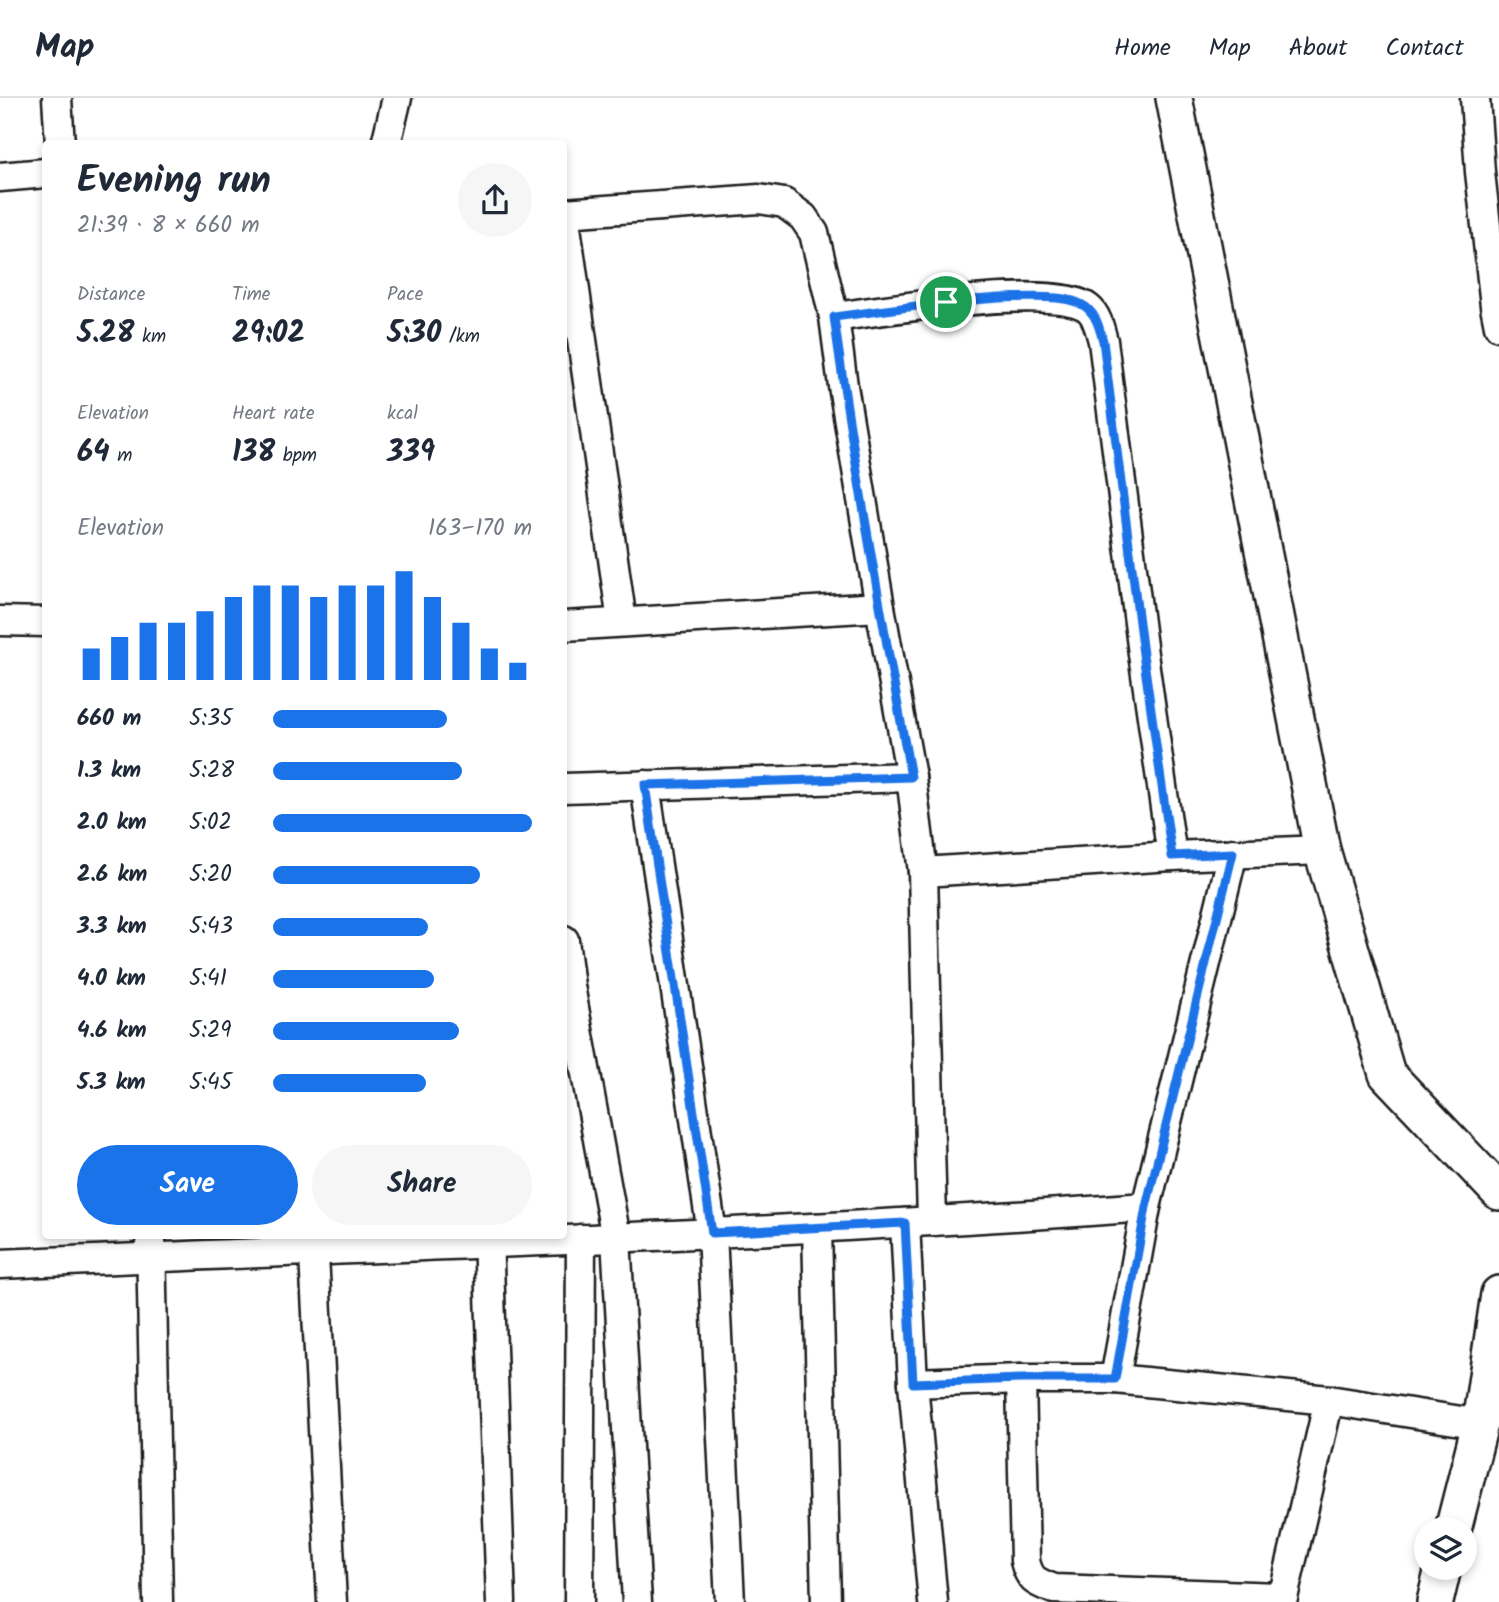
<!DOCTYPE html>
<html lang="en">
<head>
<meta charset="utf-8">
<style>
	body { margin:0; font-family:Kalam,sans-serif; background:#f6f6f7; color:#1f2937; height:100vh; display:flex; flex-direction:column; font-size:26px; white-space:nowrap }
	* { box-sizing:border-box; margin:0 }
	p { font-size:23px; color:#747a83 }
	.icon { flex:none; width:38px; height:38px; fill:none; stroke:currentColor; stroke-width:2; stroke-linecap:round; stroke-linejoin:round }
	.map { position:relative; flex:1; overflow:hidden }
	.side { position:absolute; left:42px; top:42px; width:525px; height:1099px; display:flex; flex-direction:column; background:#fff; border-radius:7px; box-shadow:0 4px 10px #0003 }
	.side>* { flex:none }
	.buttons { position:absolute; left:1414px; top:1419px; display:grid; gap:14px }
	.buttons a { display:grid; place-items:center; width:63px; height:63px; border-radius:50%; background:#fff; box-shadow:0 4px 10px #0003; font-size:35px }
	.pin { position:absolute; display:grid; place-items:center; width:60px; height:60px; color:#fff; margin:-30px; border:4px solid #fff; border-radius:50%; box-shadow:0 2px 7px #0007 }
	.round { display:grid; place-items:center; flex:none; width:74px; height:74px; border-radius:37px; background:#f6f6f7 }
	.overview { display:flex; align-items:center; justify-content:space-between; height:119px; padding:0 35px }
	h1 { font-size:38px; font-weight:800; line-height:52px }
	.figures { display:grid; grid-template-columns:repeat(3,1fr); gap:10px; height:119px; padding:7px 35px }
	.figures div { display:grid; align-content:center }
	.figures b { font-size:30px; font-weight:800 }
	.figures small { font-size:19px; font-weight:400 }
	.figures p { font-size:19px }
	.chart { height:196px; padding:14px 35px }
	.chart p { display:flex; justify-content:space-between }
	.chart svg { width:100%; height:126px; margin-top:7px; stroke:#1a73e8; stroke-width:6 }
	.cta { display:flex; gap:14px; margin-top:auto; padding:14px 35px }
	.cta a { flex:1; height:80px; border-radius:42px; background:#1a73e8; color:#fff; font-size:28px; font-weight:800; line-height:80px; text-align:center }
	.cta a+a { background:#f6f6f7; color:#1f2937 }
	ul { padding:0 35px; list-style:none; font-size:23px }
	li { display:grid; grid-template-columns:112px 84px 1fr; align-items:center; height:52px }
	li i { height:18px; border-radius:9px; background:#1a73e8 }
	header { display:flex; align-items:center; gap:42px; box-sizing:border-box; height:98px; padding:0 35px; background:#fff; border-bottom:2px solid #e0e1e3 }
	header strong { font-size:33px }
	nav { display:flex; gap:38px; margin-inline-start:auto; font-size:24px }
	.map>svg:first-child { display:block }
</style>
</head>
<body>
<header>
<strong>Map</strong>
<nav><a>Home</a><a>Map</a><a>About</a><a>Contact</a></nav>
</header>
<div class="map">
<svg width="1499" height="1504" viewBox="0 0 1499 1504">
	<rect width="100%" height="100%" fill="#fff"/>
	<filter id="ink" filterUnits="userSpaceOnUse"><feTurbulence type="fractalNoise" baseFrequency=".0143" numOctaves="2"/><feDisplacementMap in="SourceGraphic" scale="14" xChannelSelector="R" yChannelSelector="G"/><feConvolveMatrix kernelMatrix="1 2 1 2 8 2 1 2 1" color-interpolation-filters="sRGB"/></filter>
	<g filter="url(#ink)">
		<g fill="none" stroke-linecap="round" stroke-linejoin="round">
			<defs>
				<g id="minor">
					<path d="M57,0L60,46"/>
					<path d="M1475,0L1480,74L1495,208L1499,228"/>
					<path d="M386,46L397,0"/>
					<path d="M0,79L46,75"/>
					<path d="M564,115L759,101L784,105L803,119L814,135L834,219L843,288L880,509L911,679L923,774L1172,758L1322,752"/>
					<path d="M564,115L622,524"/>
					<path d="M834,219C881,213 1054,184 1088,210C1097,217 1100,232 1103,243L1143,556L1172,758"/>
					<path d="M0,523L46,524"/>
					<path d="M564,528L880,509"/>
					<path d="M645,687L712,1135L730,1504"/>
					<path d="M564,690L911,679"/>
					<path d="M923,774L932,1123"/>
					<path d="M564,842L570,888L616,1140L637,1504"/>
					<path d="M1146,1109L1115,1281L1329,1302L1480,1326"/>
					<path d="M905,1125L913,1285L933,1504"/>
					<path d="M817,1130L826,1504"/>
					<path d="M151,1138L158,1504"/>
					<path d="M313,1138L332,1504"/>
					<path d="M488,1138L501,1504"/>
					<path d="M0,1166C382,1149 765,1137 1146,1109L1233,755"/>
					<path d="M1021,1281L1025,1463C1030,1483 1036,1484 1054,1491L1283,1499"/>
					<path d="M913,1285L1021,1281H1115"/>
					<path d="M579,1504L581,1141"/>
					<path d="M1282,1504L1329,1302"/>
				</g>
				<g id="tertiary">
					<path d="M1174,0L1322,752L1387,976L1499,1094"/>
					<path d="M1453,1432L1480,1326L1499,1196"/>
					<path d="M1435,1504L1443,1470"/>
				</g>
			</defs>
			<use href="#minor" stroke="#1c1c1c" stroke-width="33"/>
			<use href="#tertiary" stroke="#1c1c1c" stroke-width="40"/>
			<use href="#minor" stroke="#fff" stroke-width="28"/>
			<use href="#tertiary" stroke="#fff" stroke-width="35"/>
		</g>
	</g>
	<g fill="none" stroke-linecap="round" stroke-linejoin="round" filter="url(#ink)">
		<defs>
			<path id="route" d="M1000,200C1023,200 1074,194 1090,213C1098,221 1100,233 1103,243L1143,556L1172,758L1233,755L1146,1109L1115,1281H1021L913,1285L905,1125L712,1135L645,687L911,679C883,526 855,373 834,219L946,204Z"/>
		</defs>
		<use href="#route" stroke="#fff" stroke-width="14"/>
		<use href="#route" stroke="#1a73e8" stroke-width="9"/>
	</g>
</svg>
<div class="buttons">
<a><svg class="icon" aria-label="layers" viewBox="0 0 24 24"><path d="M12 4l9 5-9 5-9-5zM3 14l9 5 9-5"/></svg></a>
</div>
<div class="pin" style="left:946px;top:204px;background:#1e9e55"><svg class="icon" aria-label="arrive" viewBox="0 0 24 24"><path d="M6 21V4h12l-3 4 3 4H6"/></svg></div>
<section class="side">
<div class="overview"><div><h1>Evening run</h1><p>21:39 · 8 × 660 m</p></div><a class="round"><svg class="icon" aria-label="share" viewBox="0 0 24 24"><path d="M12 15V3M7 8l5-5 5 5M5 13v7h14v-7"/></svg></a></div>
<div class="figures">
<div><p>Distance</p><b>5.28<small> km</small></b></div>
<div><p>Time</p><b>29:02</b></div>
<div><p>Pace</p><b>5:30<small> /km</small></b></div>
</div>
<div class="figures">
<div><p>Elevation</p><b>64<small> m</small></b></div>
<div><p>Heart rate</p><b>138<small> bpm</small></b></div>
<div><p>kcal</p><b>339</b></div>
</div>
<div class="chart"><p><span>Elevation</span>163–170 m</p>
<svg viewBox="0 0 160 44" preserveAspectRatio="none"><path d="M5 44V33M15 44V29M25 44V24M35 44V24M45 44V20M55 44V15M65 44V11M75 44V11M85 44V15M95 44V11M105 44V11M115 44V6M125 44V15M135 44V24M145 44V33M155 44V38"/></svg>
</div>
<ul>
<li><b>660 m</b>5:35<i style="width:67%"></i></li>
<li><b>1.3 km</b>5:28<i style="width:73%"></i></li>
<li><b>2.0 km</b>5:02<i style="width:100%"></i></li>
<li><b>2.6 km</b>5:20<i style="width:80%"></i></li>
<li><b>3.3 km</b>5:43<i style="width:60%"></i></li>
<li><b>4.0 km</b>5:41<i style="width:62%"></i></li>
<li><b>4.6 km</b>5:29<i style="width:72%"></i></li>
<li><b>5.3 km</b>5:45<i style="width:59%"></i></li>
</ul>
<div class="cta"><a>Save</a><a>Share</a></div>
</section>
</div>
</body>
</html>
